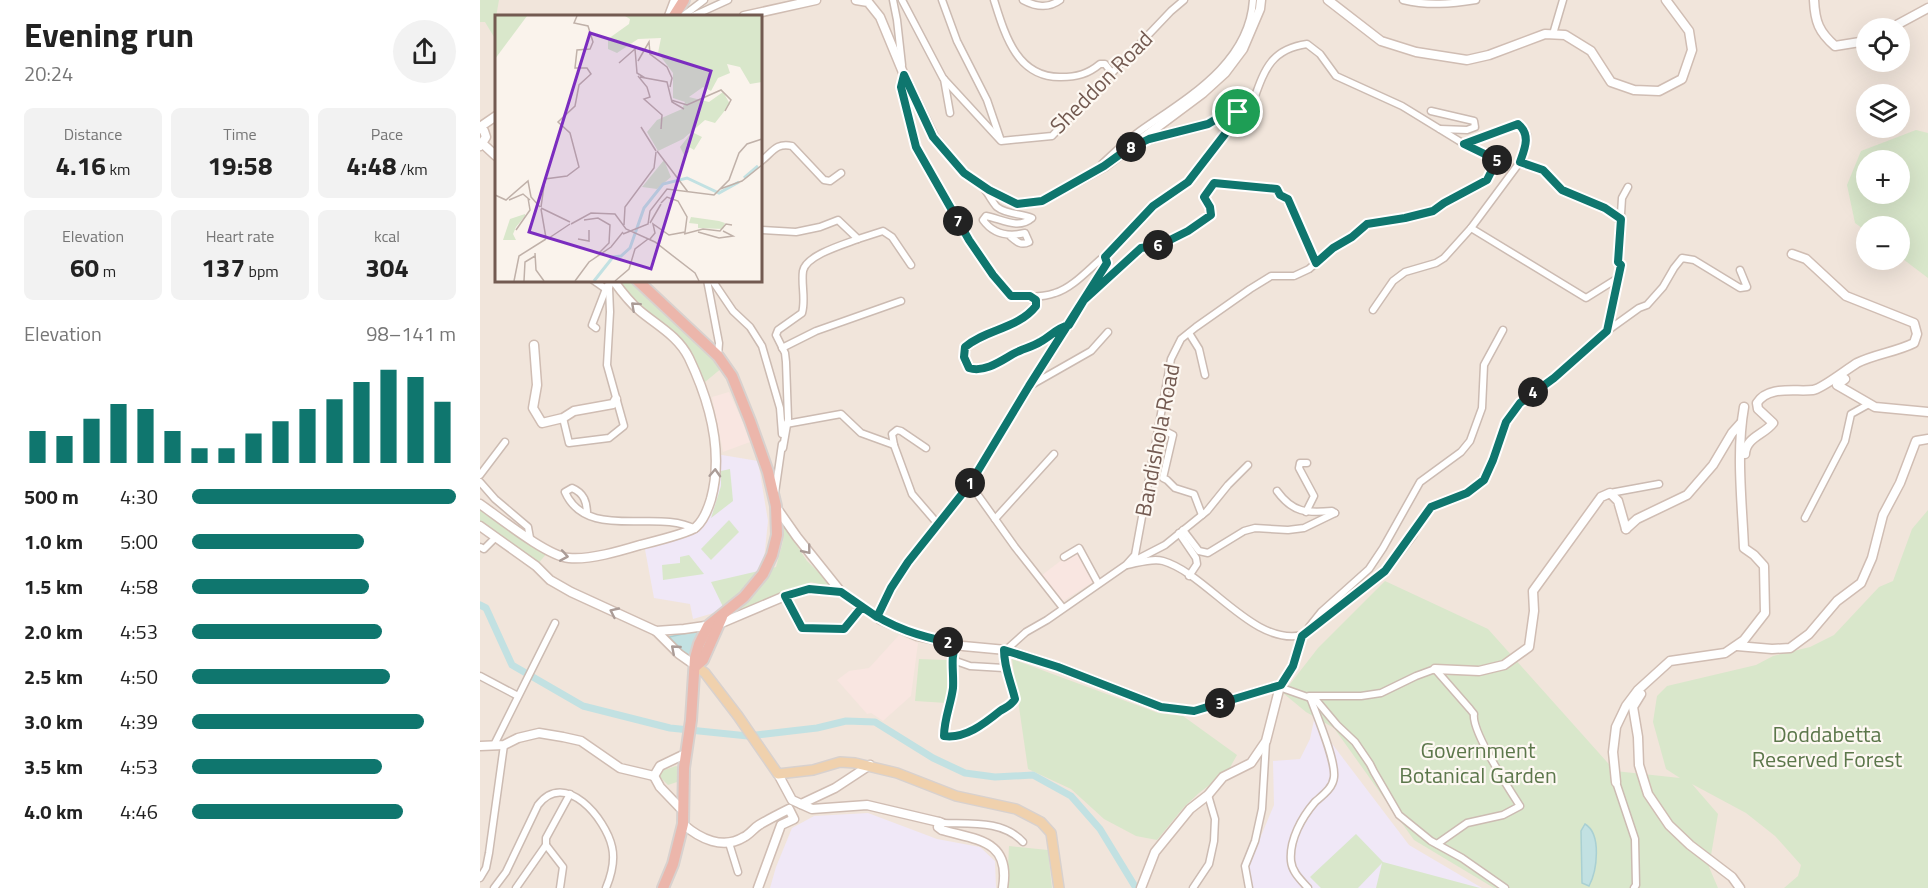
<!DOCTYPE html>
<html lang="en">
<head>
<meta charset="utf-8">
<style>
	body { margin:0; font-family:"Titillium Web",sans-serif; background:#f2f2f2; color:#222; height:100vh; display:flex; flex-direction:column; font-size:22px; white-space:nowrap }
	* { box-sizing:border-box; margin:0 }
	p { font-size:20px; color:#767676 }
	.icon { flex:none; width:33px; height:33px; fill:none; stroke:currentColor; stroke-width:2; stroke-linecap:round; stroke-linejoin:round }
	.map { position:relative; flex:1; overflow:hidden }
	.drawer { display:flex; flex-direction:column; background:#fff; width:480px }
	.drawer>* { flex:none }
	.fabs { position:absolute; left:1376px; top:18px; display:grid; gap:12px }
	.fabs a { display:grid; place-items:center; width:54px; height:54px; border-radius:50%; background:#fff; box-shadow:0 6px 24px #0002; font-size:30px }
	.pin { position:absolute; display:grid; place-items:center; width:51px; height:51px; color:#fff; margin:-26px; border:3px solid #fff; border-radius:50%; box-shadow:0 2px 6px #0007 }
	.km { position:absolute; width:30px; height:30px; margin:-15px; border-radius:50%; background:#222; color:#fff; font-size:16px; line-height:30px; text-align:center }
	.round { display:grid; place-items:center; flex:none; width:63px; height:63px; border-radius:32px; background:#f2f2f2 }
	.head { display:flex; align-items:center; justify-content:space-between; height:102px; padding:0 24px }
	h1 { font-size:33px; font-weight:700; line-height:45px }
	.figures { display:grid; grid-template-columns:repeat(3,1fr); gap:9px; height:102px; padding:6px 24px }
	.figures div { display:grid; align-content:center; border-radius:9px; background:#f2f2f2; text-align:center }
	.figures b { font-size:26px; font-weight:700 }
	.figures small { font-size:16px; font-weight:400 }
	.figures p { font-size:16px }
	.chart { height:168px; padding:12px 24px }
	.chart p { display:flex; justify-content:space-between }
	.chart svg { width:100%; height:108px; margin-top:6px; stroke:#0f766e; stroke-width:6 }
	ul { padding:0 24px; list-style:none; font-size:20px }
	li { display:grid; grid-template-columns:96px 72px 1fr; align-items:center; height:45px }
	li i { height:15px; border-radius:8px; background:#0f766e }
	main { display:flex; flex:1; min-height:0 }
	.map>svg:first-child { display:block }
</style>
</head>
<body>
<main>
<section class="drawer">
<div class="head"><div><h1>Evening run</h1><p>20:24</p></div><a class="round"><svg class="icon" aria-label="share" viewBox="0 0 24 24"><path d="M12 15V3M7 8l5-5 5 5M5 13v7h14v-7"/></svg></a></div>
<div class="figures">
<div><p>Distance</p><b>4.16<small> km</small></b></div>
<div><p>Time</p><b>19:58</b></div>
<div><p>Pace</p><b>4:48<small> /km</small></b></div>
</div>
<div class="figures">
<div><p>Elevation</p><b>60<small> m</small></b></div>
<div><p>Heart rate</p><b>137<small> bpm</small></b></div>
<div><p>kcal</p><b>304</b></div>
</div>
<div class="chart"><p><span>Elevation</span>98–141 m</p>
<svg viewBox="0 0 160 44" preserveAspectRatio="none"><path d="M5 44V31M15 44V33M25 44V26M35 44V20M45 44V22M55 44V31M65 44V38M75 44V38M85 44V32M95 44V27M105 44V22M115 44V18M125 44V11M135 44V6M145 44V9M155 44V19"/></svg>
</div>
<ul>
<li><b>500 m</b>4:30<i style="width:100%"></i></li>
<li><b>1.0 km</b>5:00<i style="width:65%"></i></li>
<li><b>1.5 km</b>4:58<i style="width:67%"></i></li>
<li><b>2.0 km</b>4:53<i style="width:72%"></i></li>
<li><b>2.5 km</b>4:50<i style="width:75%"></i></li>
<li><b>3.0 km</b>4:39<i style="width:88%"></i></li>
<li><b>3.5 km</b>4:53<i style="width:72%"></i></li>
<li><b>4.0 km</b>4:46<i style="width:80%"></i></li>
</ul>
</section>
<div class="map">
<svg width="1448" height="888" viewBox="0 0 1448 888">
	<rect width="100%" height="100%" fill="#faf3ec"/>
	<path fill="#f1e5db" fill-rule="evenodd" d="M0,0H1448V888H0ZM16,16H280V280H16ZM1386,28H1419V62H1386ZM1386,94H1419V128H1386ZM1386,160H1419V194H1386ZM1386,226H1419V260H1386Z"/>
	<g fill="#f9e6e1">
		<path d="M249,392L261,418L270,442L243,452L232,397Z"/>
		<path d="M596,549L613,582L582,602L562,575Z"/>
		<path d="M419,635L438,643L431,696L403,721L391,713L387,714L357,680L369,671L389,668Z"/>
	</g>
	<g fill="#f0e8f7">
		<path d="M236,454L278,461L288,521L284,560L270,586L244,610L213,619L210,604L174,598L164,544L215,529L240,484Z"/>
		<path d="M834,720L929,845L1002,888H771L768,867L794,805L793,761L820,759L830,739Z"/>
		<path d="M388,813L457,839L500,847L515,861L516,888H290L296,867L312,828L334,816Z"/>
	</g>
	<g fill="#d9e7cb" fill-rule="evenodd">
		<path d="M0,0H19L16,17V35L14,37L5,22H0Z"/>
		<path d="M1436,130L1448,133V278L1419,256V226H1386V231L1375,223L1367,185L1381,151ZM1386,160H1419V194H1386Z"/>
		<path d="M141,281H148L243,367L225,382L212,359L143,289Z"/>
		<path d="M250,469L253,501L231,518L241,486V471Z"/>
		<path d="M0,506L68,552L56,566L0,526Z"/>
		<path d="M1448,510V888H1304L1318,876L1321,865L1295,836L1266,813L1212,784L1238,814L1229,867L1238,888H1014L934,840L854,728L826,712L803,693L838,648L905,581L1008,629L1135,771L1200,778L1186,769L1173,722L1177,696L1187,686L1276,665L1293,656L1330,647L1354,635L1399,587L1413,581L1432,529Z"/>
		<path d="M249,520L259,532L231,560L221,549Z"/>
		<path d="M304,526L327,561L356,589L331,582L247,615L231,582L296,567L303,541Z"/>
		<path d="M209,555L224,574L183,580L182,565L200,563V557Z"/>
		<path d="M439,659L467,660V703L435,701Z"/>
		<path d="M532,659L678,713L703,716L757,755L748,771L719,793L704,807L677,840L656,836L624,819L591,789L548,769Z"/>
		<path d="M196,766L199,767L197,782L188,785L179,776L181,771Z"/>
		<path d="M876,834L903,862L1000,888H896L902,863L878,888H841L830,877Z"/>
		<path d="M529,846L568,850L572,888H527Z"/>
	</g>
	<g fill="#c2e1e2" stroke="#a9d0d3" stroke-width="1.5">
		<path d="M221,630L209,658L189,637Z"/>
		<path d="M1105,824C1122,834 1117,871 1109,886L1102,883L1101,831Z"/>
	</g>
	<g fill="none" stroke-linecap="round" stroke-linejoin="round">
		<path stroke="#c2e1e2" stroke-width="7" d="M0,605L6,608L32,665L103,706L190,728L268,736L337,728L366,721L395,722L453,758L485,773L515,777L553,775L591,796L620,829L656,888"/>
		<defs>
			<g id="street">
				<path d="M413,0L417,20L422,65"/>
				<path d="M422,0L463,78L521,141L572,136L691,11L704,0"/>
				<path d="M462,0L477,41L507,100L520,138"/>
				<path d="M514,0C525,35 537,78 581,77C597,77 608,74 620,64H625L632,73"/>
				<path d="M543,0C556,7 568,9 580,0"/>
				<path d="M923,0C948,6 971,4 996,0"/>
				<path d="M203,16L224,0"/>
				<path d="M213,16L248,0"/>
				<path d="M1073,34L1083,0"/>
				<path d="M464,79L470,113"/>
				<path d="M951,111L994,121L995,127L987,130L960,129"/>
				<path d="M280,162C292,153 296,142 312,146L344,180L350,181L361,173"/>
				<path d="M1040,162L1063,170L1082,191L1125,208L1141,219"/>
				<path d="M622,164C634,153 646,141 660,131C707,98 769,64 773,0"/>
				<path d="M505,190C509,195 513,203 517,207C527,215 541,213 552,218C538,230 522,219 506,216L503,220C513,234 528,237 545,233L549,242C541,246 537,242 530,236"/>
				<path d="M991,228L1106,298L1138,278"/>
				<path d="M280,230L316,232L340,227L358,220L378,239L403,231L412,237L431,265"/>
				<path d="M625,257L673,206L708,182L745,134L758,112L769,104"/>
				<path d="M113,280L126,289"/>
				<path d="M227,280L239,343L238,356"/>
				<path d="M232,280L253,311L270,327L282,346L300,408L302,434"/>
				<path d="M609,296L661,248L680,245L708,231L731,215L730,207L724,197L734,183L797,189L800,195L808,199L836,263"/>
				<path d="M551,297L556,300L557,306C538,329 506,329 485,347L484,357L489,368C504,373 521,361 533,354C542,349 552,347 560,342C570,336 577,328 589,325"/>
				<path d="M893,310L913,281L925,272L956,263L964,258L991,228L1040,162L1046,147L1047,135L1044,129L1038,124L984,144"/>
				<path d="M116,328L112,325L127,286"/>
				<path d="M1127,330L1141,265L1138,262L1142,198L1148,187"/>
				<path d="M709,333L719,349L725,375"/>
				<path d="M302,348L336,331L421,301"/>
				<path d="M553,384L611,351L628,332"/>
				<path d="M83,418L89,443L129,438L144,426L127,365L130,312L129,288L131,280"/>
				<path d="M306,424L361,414L381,433L414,445"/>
				<path d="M679,428L693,435L683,478L687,480L695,488L714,494L722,515"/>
				<path d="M303,448L308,419L306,362L305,353L296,335L298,330L322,313C326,299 321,285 323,271C326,255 365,244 378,239"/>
				<path d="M446,448L421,431L417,430L412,434L414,445L432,494L457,523"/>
				<path d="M0,475L25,442"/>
				<path d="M0,482L15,499L48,527L50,538"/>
				<path d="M490,484L535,547L583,608"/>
				<path d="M797,491C813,513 826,513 852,511L855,513"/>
				<path d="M295,493L302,444"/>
				<path d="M1130,493L1179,484"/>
				<path d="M826,512L834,496L819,468L820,463H827"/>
				<path d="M107,514C107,502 104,493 92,488L85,492C107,542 178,508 215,529"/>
				<path d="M1325,518L1365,441L1371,414L1389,404"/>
				<path d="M515,519L574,454"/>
				<path d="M703,530L719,551L728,553L764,531L775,528L808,530L824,528L855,513"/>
				<path d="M699,533L716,558L717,564L709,576"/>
				<path d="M933,534L951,507L987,493L1004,480L1013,461L1026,422L1040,403L1074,378L1127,331L1159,308L1167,305L1183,287L1194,268L1202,258L1214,260L1260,288L1267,287L1260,270"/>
				<path d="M0,547L4,549L15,538"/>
				<path d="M584,557L599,548L618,583"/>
				<path d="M652,562L685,545L727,511L748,485L768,465"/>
				<path d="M647,565C658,563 672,558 683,561C728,574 773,647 823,635"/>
				<path d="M305,596L322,628L364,629L382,607"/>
				<path d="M397,617L411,588L428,562L490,484L627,263L625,257L621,259C608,270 592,288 575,293C562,298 545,297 531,296L513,275L489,240L436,147L421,87L424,75"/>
				<path d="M829,627L841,612L889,569L903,548L940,482L981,452L990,441L1002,408L1004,365L1023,330"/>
				<path d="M476,644L473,652V660L490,666L524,668L523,650"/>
				<path d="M526,650L546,632L567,620L646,565L655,555L691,359L701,339L716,327L770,289L791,276H814L829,269L853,248L872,237L887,224L925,218L953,211L964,203L1007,180L1017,160L984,144L922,106L856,76L840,54L827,44C792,49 785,68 774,99L760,105L728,124L660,143"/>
				<path d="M473,660V689L464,725V736C485,739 504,724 520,711C526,707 531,706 535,699L530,679L524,668"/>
				<path d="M0,676L38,696"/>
				<path d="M802,688L836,700L857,725L875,742L890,764L894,772L919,815L951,841L982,858L1025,888"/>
				<path d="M829,696H881L901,693L936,676L955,669L990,709L994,714C991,731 1029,789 1040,806L1023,815L987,823L957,844"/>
				<path d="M14,745L75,623"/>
				<path d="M1136,782L1155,839L1156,885L1154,888"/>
				<path d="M463,823C490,824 523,820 543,842"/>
				<path d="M249,843L258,872"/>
				<path d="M66,845L83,867L80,888"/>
				<path d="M0,878L6,868L9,853L24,745"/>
				<path d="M14,888L26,872L58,805C85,769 126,819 132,847C135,860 131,876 126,888"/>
				<path d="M36,888L66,845V838L90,794"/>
				<path d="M713,888L729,864L734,841L735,819L728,795"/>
				<path d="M769,888L765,866L775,841L782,809L786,742"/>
				<path d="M828,888C821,880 812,872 811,861C809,840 822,817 835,802C843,795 853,788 854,777C856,760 836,714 830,697"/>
			</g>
			<g id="secondary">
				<path d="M376,0L388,2L400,17L424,75L454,137L484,173L509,190L537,204L562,201L624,167L723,93L745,73L763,49L780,9L781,0"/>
				<path d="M848,0L901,41L936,52L987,60L1009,55L1065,34L1085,35L1111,51L1131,82L1154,90L1179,91L1202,79L1212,50L1209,31L1186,0"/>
				<path d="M1334,0C1335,22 1339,32 1355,46L1386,41"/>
				<path d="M189,16L195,0"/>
				<path d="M264,16L336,0"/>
				<path d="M1411,28L1448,8"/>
				<path d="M0,127L16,116"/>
				<path d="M0,128L4,131L6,137L0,146"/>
				<path d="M3,144L16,156"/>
				<path d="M54,345L57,385L53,408L62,423L83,418L94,411L133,404L136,399"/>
				<path d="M1365,379L1357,385L1395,407L1448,412"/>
				<path d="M1265,454C1266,437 1284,435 1293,423L1278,409L1277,403C1288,385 1316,392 1333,390C1342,389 1367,369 1377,363C1395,354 1416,352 1434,343L1437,334L1434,323L1366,296L1326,259L1312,254"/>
				<path d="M0,504C20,518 67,556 89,558C110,560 140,551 160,545C172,542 209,533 216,527C224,520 228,509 231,499C244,451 230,402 209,358C198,336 178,326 160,311C149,302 141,291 133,280"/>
				<path d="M296,507L317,537L361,592"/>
				<path d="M0,526L56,566L70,580L91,592L176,631L204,629L239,624L305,596L329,589L361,592L401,620L437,636L483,646L526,650L578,667L681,707L714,711L797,686"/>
				<path d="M1146,529L1157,519L1207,495L1233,465L1252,433L1261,423"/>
				<path d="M176,631L199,654L216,666"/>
				<path d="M1257,646L1292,649L1310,648L1329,634L1357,601L1381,583L1392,558L1403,515L1420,483L1436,441L1448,439"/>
				<path d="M955,669L999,671L1024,665L1049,647L1054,611L1053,591L1121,497L1130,493L1138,501L1146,529"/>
				<path d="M801,685L813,666L822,636L905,571L933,534"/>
				<path d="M1161,694L1153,707L1158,737L1159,765L1168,794L1189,825L1210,845L1252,877L1260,888"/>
				<path d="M0,746L24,745L38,738L59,733L83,737L101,741L140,768L174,776"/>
				<path d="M298,774L312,800L332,809L387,805L459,822"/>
				<path d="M174,776L180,787L203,811"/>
				<path d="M174,776L180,766L205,754"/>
				<path d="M1136,782L1133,752L1136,727L1146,706L1158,690L1190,661L1245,653L1264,640L1285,613L1284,566L1274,555L1264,548C1262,502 1256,452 1264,407"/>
				<path d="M321,804L355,788L390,765"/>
				<path d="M462,823L459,822L458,827L462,830C497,840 531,840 523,888"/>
				<path d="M203,824C220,839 243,850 264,837C270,834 274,828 279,825C289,819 299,814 309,809L314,819L301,825L278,888"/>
				<path d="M661,888L675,852L710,809L728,795L743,777L771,763L786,741L799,690"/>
			</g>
			<path id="primary" d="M216,666L225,673L258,716L298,774L333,770L360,762L375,763L417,773L476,796L536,809L561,822L571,833L579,888"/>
			<g id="highway">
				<path d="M194,16L204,0"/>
				<path d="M157,280L238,356L252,376L270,421L288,472L296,506L297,535L292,555L283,574L264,597L228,626L219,644L215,658L211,720L204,768L203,824L193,864L183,888"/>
				<path d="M216,666L223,660L242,617"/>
			</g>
		</defs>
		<use href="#street" stroke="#ccbbb2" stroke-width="9"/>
		<use href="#secondary" stroke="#d0bdb3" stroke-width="11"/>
		<use href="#primary" stroke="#d8d1ce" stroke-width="12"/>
		<use href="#highway" stroke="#d8d1ce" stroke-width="14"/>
		<use href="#street" stroke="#fff" stroke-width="6"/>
		<use href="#secondary" stroke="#fff" stroke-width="8"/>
		<use href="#primary" stroke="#f0d1ad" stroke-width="9"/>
		<use href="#highway" stroke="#ecb6ab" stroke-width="10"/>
	</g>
	<defs><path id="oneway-chevron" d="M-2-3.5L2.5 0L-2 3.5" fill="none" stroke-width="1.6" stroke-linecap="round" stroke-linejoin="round" transform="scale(1.5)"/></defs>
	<g stroke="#ab9c97">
		<use href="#oneway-chevron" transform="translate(155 306) rotate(-138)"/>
		<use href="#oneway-chevron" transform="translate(235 473) rotate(-87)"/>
		<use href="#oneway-chevron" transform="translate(327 550) rotate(51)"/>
		<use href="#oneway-chevron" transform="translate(84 556) rotate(10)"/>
		<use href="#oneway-chevron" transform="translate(134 612) rotate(-155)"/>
		<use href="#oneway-chevron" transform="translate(195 649) rotate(-139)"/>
	</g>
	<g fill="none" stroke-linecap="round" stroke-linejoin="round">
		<defs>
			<path id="route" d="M758,112L745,134L708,182L673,206L625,257L627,263L549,386L490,484L428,562L411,588L397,617L361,592L329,589L305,596L322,628L364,629L382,607C414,629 439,636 476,644C470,657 474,673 473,688C471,704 464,719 464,736C485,739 504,724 520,711C526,707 531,706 535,699C531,682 524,668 524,650L578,667L681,707L714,711L801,685L813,666L822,636L905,571L951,507L987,493L1004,480L1013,460L1026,422L1040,403L1074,378L1127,331L1141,265L1138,262L1141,219L1125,208L1082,190L1063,170L1040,162C1045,148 1051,135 1038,124L984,144L1017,160L1007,180L964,203L953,211L925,218L887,224L872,237L853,248L836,263L808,199L800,195L797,189L734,183L724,197L730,207L731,215L708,231L680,245L661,248L604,300L589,325C577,328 571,336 560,342C552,347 542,349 533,354C521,361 504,373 489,368L484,357L485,347C506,329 538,329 556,306V300L550,296H531L513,275L489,240L436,147L421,87L424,75L453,137L484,173L509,190L537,204L562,201L624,166L646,150L669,139L728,124L760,105L774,99L758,112"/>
		</defs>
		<use href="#route" stroke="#fff" stroke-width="12"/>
		<use href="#route" stroke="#0f766e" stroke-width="8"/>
	</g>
	<g text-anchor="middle" stroke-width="4.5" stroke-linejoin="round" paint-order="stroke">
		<g font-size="22" fill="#735a51" stroke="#fdf8f2">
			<text transform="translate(621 82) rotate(-45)" y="8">Sheddon Road</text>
			<text transform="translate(677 440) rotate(-79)" y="8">Bandishola Road</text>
		</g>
		<g font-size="22" fill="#5c774b" stroke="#fdf8f2">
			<text x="1347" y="742">Doddabetta<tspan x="1347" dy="25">Reserved Forest</tspan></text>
			<text x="998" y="758">Government<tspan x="998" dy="25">Botanical Garden</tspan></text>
		</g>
	</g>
	<g transform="translate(15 15)">
		<rect width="267" height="267" fill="#faf3ec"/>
		<path d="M0,1H32L0,44ZM130,1H267V67L255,69L245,52L232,49L235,58L223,63L216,76L208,72L194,82L214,87L228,77L235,89L220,108L210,105L188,124L163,136L152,117L162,105L187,94L190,87L178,83V58L163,38L166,23L143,24L122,38L113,34V24L134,9L135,4ZM197,117L207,122L199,135L191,130L194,137L189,140L185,132ZM169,145L176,162L162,174L147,172ZM30,199V201L21,212L18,219L21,225H8L15,204ZM196,202L224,206L230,208L228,214L203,213V209L194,208Z" fill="#d9e7cb"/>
		<path fill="none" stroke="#c2e1e2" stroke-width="3" d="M249,163L263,151M99,266L118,242L126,241L135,233L149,193L168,169L192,163L224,178L244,167"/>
		<path fill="none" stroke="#c0b1a9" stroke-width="1.5" d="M143,46L154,27L155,39L172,52L177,63L175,72M124,48L140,34L142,58L150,63M143,61L152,72L155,82L149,84L167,100L166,114M145,62L172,67L177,87L189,94M176,85L192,90L226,75L236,85L230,96M146,112L161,136M162,136L193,177M225,174L247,166L267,150M0,180L11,185L33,166L36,182L45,192M14,185L28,179L35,185M46,192L50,164L72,161L84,152L75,118L63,107L80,91L84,70L96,59L92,53H80L82,35L95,34L98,27L93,11L79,8L82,1M46,193L75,207M46,194L51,223M89,205L103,203L115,210L114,228L104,238M155,208L166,189M76,209L96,198L120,199L131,214L160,227L200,258L204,266M129,210L130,192L159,153L161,137M21,215L35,195L33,183M203,217L224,223L238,221L228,216M128,219L153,209L155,196L172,174L219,180L234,165L244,138L252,129L267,124M189,219L208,214L225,216L231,209L237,210M54,223L75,209M83,224L94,226V215M155,224L160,218L158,209L174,220L190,217L192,202L183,186L172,182L166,188M40,238L41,255L49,266M19,266L24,241L51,224M29,266L30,247L40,241M80,266L94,247L116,232L128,217M120,266L134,254L140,234L153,224"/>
		<path fill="#7b2cbf" fill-opacity="0.15" stroke="#7b2cbf" stroke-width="3" d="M95,18L216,56L156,254L34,217Z"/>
		<rect width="267" height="267" fill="none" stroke="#735a51" stroke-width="3"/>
	</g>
</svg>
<div class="fabs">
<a><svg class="icon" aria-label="locate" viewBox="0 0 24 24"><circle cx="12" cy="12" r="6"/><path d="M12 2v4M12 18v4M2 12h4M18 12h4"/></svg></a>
<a><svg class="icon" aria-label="layers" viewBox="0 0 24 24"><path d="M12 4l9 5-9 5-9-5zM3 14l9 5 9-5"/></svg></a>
<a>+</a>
<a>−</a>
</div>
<div class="pin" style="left:758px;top:112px;background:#1e9e55"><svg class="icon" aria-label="arrive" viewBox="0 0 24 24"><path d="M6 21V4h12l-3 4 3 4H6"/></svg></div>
<b class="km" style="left:490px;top:483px">1</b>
<b class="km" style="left:468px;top:642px">2</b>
<b class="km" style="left:740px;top:703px">3</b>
<b class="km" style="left:1053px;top:392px">4</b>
<b class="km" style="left:1017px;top:160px">5</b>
<b class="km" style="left:678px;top:245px">6</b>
<b class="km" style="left:478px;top:221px">7</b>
<b class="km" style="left:651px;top:147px">8</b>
</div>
</main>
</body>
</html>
